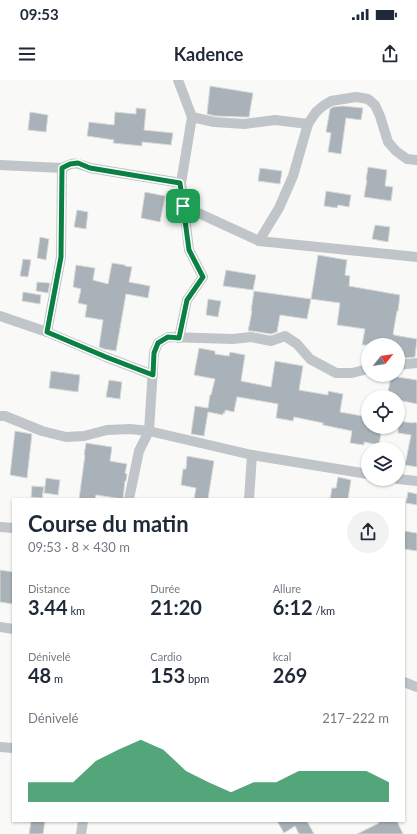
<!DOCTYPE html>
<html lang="fr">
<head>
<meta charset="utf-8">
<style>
	body { margin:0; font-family:Lato,sans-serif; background:#f2f2f3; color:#1f2937; height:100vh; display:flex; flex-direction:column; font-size:15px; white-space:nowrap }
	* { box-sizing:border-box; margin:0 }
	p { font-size:13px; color:#747a83 }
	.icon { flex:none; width:22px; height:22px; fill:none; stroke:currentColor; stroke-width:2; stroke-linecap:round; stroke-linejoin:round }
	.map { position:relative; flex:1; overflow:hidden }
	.panel { position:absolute; left:12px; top:418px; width:393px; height:324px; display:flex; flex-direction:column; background:#fff; border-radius:0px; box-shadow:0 1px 3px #0004 }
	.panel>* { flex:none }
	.needle { width:26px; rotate:60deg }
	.buttons { position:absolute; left:361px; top:258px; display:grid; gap:8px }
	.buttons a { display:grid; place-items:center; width:44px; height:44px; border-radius:50%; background:#fff; box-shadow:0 1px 3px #0004; font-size:20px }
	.pin { position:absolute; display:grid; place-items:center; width:34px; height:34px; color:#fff; margin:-17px; border-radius:8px; box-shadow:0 2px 6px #0006 }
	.round { display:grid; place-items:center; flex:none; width:42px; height:42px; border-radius:21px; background:#f2f2f3 }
	.overview { display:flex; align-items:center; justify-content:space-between; height:68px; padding:0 16px }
	h1 { font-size:22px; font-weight:700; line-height:30px }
	.stats { display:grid; grid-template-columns:repeat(3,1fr); gap:6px; height:68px; padding:4px 16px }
	.stats div { display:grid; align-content:center }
	.stats b { font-size:20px; font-weight:700 }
	.stats small { font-size:11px; font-weight:400 }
	.stats p { font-size:11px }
	.chart { height:112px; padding:8px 16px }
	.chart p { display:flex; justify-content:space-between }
	.chart svg { width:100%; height:72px; margin-top:4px; fill:#0b8043; opacity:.7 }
	.status { display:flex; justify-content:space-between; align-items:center; height:28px; padding:0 20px; background:#fff; direction:ltr }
	.status svg { height:11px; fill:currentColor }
	header { display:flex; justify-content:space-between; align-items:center; height:52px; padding:0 16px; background:#fff; font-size:18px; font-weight:700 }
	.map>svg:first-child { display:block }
</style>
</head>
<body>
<div class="status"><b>09:53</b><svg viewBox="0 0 49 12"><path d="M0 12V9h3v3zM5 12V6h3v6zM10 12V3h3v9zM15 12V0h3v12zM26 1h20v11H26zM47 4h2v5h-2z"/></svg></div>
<header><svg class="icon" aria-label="menu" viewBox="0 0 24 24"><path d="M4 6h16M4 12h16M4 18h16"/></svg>Kadence<svg class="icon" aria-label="share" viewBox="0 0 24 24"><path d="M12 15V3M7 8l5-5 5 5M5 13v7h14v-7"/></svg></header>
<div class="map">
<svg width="417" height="754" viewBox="0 0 417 754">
	<rect width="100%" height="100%" fill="#f9f9f7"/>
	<g fill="#a9b2b8" stroke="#dbdbd9">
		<path d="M210,6L253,13L249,37H244L215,36L207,34Z"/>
		<path d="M343,26L363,28L361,40L346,38L341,74L328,72L331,53L326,52L330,29L333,27Z"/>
		<path d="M136,28L146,29L144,50L173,53L171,65L142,62V66L113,63L114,60L87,56L89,42L114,45L115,32L136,34Z"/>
		<path d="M30,32L48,35L46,52L28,50Z"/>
		<path d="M368,87L387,90L385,106L393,107L391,121L364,117L367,100H366Z"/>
		<path d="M260,88L282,91L280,104L258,101Z"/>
		<path d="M326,111L351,115L349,127L338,125L337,128L324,126Z"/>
		<path d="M145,112L165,116L160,142L141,138Z"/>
		<path d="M77,130L88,132L86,149L74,147Z"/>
		<path d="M375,145L390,147L388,162L372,159Z"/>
		<path d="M40,157L49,159L46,180L37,178Z"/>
		<path d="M318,175L347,180L345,195L350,196L349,206L400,215L398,231H397L393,254L394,255L417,259L415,277L407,278L398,276V265H362L365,249L337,245L340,223L311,219Z"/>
		<path d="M23,179L31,180L28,197L20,196Z"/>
		<path d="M112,183L125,185V186L132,187L129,202L150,206L148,218L126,214L116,271L104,269L99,267L103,240L85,237L87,225L78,223L81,209L73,207L76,185L95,188L93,200L108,204Z"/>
		<path d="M226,190L256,195L253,210L223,206Z"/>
		<path d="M37,202L50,203L48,213L36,211Z"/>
		<path d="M254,211L311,219L307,239L280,235L277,252L271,254L252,251H248L252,231H251Z"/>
		<path d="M23,212L41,215L40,224L22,221Z"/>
		<path d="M208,219L221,221L218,237L206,235Z"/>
		<path d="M199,268L215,271V274L229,276L230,272L245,275L241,301L271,307L275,281L303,286L299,310L328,315V311L343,314L340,332L368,337V347H382L379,365L364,362V365L350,363L352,351L323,345V343L294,337L293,341L276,338L278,324L238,317H237L234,332L225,330V333H223V335L208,332L204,356L191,354L195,326L208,328L210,315H211L215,299L194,295Z"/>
		<path d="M51,291L80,295L78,312L49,308Z"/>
		<path d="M391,296L417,300V324L398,320V317H387Z"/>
		<path d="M109,300L122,302L120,319L106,317Z"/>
		<path d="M398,341L413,343V342L417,343V387L405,385L411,355L398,353Z"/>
		<path d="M15,351L32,354L27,398L10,395Z"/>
		<path d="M86,363L112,367L110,381L127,384L125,393L127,394L126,401H125L123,419L96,415L95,419H79L85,375H84Z"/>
		<path d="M187,376L214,381L208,419H194L196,408L181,405L183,389H186Z"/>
		<path d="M338,397L351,400L348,419H330L332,408H336Z"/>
		<path d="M46,398L60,400L58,415L44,413Z"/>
		<path d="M32,406L44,407L42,418L31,417Z"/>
		<path d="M408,412L417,414V425L406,423Z"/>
		<path d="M404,451L417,453V471L404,469Z"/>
		<path d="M0,490L13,492V524L0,522Z"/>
		<path d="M31,741H45L43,754H29Z"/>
		<path d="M277,741H307L314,754H299L295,746L284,753Z"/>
		<path d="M377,741H397L403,754H357L379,743Z"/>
	</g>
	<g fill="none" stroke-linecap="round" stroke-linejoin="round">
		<g stroke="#c0c5c9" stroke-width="10">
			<path d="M178,0L192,37L214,42L244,44L275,40L308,44"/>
			<path d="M0,85L62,88C75,81 77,83 90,88L181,103"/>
			<path d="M183,126L259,161L417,177"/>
			<path d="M259,161L279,128L293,96L308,44L316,32L323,26L331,21L356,17L368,19L375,25L380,36L388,62L396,71L407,79L417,80"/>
			<path d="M0,236L47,252L106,277L153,295"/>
			<path d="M47,252L61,177L62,88"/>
			<path d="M179,258L187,220L203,197L189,170L181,103L192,37"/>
			<path d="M398,285L417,283"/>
			<path d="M0,336H5L42,351L66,357L84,356L107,350L130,349L149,351L252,375L368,394"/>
			<path d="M398,399L417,401"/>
			<path d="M129,419L139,371L149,351L154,273L158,263L168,257L233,259L251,257L271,261L285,256L297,264L310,279L336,293H352L368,289"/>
			<path d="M249,419L252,375"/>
			<path d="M0,447L13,448"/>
			<path d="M0,547L13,549"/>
			<path d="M404,602L417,607"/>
			<path d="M0,667L13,668"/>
			<path d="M81,754L83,741"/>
		</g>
	</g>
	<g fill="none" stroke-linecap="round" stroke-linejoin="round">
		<defs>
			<path id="route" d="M78,83L90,88L180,103L189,170L203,197L187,220L179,258L168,257L158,263L154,273L153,295L106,277L47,252L61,177L62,88L70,84Z"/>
		</defs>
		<use href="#route" stroke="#fff" stroke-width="8"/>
		<use href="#route" stroke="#0b8043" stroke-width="5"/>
	</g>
</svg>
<div class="buttons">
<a><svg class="needle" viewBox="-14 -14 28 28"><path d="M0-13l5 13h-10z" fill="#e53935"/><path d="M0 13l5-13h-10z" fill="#747a83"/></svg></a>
<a><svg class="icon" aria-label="locate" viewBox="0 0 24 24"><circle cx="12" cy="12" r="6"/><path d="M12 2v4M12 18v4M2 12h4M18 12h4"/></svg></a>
<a><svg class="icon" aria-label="layers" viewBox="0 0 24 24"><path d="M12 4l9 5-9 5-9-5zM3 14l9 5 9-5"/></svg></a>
</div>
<div class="pin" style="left:183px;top:126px;background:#1e9e55"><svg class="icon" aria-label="arrive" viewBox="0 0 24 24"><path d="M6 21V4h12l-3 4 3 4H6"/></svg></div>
<section class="panel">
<div class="overview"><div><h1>Course du matin</h1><p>09:53 · 8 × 430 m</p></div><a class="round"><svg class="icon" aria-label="share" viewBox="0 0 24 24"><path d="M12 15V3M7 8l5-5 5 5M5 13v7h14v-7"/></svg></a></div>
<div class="stats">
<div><p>Distance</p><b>3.44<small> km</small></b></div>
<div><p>Durée</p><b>21:20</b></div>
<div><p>Allure</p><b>6:12<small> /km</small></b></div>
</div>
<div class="stats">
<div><p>Dénivelé</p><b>48<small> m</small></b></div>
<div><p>Cardio</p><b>153<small> bpm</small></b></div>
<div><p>kcal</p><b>269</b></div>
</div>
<div class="chart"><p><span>Dénivelé</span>217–222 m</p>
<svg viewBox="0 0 160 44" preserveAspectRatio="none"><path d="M0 44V32L10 32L20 32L30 19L40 12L50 6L60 12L70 25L80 32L90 38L100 32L110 32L120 25L130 25L140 25L150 25L160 32V44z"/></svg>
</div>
</section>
</div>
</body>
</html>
